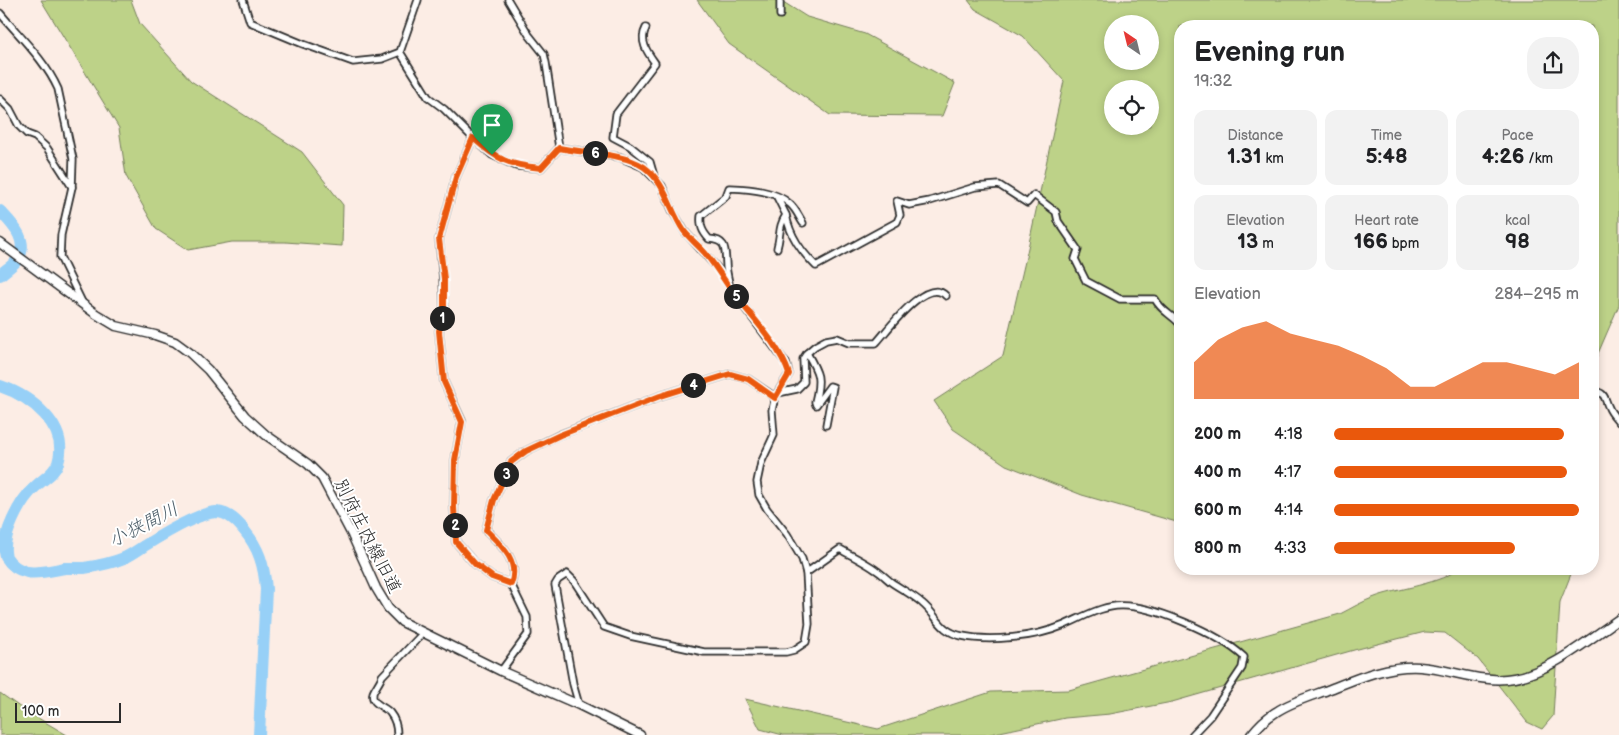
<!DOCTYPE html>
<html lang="en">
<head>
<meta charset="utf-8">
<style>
	body { margin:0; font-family:"Balsamiq Sans","Klee One",sans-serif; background:#f2f2f2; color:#202124; height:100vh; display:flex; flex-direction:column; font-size:19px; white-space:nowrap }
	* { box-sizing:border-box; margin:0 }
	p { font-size:16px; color:#757577 }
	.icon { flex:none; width:28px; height:28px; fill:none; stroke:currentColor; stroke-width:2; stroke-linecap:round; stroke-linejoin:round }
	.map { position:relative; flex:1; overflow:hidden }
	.sheet { position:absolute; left:1174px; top:20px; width:425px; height:555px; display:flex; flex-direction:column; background:#fff; border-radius:20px; box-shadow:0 2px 8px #0003 }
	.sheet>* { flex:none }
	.needle { width:32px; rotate:325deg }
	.buttons { position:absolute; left:1104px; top:15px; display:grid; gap:10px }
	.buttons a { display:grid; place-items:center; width:55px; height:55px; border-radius:50%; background:#fff; box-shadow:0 2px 8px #0003; font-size:25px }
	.scale { position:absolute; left:15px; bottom:12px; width:106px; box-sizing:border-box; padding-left:5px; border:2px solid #2b2b2b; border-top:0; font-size:14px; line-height:18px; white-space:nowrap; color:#2b2b2b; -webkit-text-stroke:4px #fff; paint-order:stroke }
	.pin { position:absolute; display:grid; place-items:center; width:42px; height:42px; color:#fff; margin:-51px -21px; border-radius:50% 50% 50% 0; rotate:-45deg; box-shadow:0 0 5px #0007 }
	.pin .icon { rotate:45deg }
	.km { position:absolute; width:25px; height:25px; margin:-12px; border-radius:50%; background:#222; color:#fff; font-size:14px; line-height:25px; text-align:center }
	.round { display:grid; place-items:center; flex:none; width:52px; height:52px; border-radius:20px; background:#f2f2f2 }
	.headline { display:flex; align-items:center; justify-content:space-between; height:85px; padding:0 20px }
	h1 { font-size:28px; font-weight:700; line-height:38px }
	.figures { display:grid; grid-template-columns:repeat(3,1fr); gap:8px; height:85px; padding:5px 20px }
	.figures div { display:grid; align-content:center; border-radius:12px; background:#f2f2f2; text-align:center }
	.figures b { font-size:21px; font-weight:700 }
	.figures small { font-size:14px; font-weight:400 }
	.figures p { font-size:14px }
	.chart { height:140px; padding:10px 20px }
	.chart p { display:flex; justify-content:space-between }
	.chart svg { width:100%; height:90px; margin-top:5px; fill:#ea580c; opacity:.7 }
	ul { padding:0 20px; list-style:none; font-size:16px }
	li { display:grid; grid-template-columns:80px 60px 1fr; align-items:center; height:38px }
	li i { height:12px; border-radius:6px; background:#ea580c }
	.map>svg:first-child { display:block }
</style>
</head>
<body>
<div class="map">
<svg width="1619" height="735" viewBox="0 0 1619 735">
	<rect width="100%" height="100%" fill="#fcede5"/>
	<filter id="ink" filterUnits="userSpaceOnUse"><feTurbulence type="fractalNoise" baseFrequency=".02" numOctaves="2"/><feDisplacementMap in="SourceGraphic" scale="10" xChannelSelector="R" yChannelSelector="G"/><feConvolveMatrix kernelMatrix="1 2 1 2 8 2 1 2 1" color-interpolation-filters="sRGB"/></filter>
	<g filter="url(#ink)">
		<g fill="#bdd288" stroke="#747e5a" fill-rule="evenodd">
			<path d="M41,0H131L140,24L191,81L302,152L343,205L342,246L285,242H232L188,250L156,229L126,176L119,128Z"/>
			<path d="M697,0H780L807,17L865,34L955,83L942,116L830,115L729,44Z"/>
			<path d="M968,0H1619V305L1593,365L1592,26H1180V523L1082,495L1006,465L953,429L934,401L1003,356L1026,257L1064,81L1023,36L975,9ZM1112,24H1150V61H1112ZM1112,89H1150V126H1112Z"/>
			<path d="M1456,569H1573L1560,602L1553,716L1542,729L1527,722L1478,659L1445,633L1425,632L1354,650L1172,702L1110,714L1065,718L986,735H783L760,729L745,699L878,729L991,692L1069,690L1340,614C1352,608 1363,601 1375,597C1392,590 1448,582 1456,569Z"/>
			<path d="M0,693L21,708L67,735H0Z"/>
		</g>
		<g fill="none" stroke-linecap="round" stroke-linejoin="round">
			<g stroke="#97d0f7" stroke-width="12">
				<path d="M0,211C11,223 30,240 18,259C14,265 5,270 0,275"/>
				<path d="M0,386C30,396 70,426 58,463C54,474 43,479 35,487C20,500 0,538 6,557C11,565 18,570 27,572C39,574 53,570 65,568C71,568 77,568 84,568C97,566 112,563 124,558C131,555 138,550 144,546C160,536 198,513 216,512C228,512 237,521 244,530C259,548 264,565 266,589L259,735"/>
			</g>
			<defs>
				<g id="minor">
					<path d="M243,0L250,22L303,44L353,62L382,59L400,52L418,0"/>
					<path d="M508,0L529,35L544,54L546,63L559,148"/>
					<path d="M0,13C20,37 45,60 58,89L73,159L72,187"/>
					<path d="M780,15V0"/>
					<path d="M646,28C639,41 647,52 655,63L616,114L613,137L630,146L650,162L654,176"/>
					<path d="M400,52L428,97L444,109L473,138L492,155L516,166L541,168L559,148"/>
					<path d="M0,99L10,109L19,126L27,134L35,137L47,148L72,187L61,235L60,257L82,302"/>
					<path d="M473,138L456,177L439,239L443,279L444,308L439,331L444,382L462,421L455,460L454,507L456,542L475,564L492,577L511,584"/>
					<path d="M559,148L620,157L643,167L662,186L673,212L685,232L720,271L730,288L786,363L789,374L775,397L772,410L774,435L761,463L757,482L759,495L767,509L787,534L802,559L806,573L809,624L806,642L794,650L786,652H704L630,636L604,627L574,581L567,574L558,580L555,585L573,684L579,705"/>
					<path d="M777,197L786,215C778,227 781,234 777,248"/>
					<path d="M786,215C790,236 801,251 816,266L897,222L900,215L897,201L909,205L930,201L975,187L999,185L1027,203L1034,195L1056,212L1058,221L1078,250L1075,259L1086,281L1120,299H1155C1162,312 1170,313 1180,324"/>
					<path d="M729,283C728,277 726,270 726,264C725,249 727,240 709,239C702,231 700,226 701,216L726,196L729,188C748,189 775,190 790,204C796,209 799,217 803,223"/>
					<path d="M807,353C819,374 821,378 815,402L816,405L830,386L833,387L826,425"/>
					<path d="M1592,390C1607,394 1603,396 1609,408C1611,413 1616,418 1619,422"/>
					<path d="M778,393L797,389L804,382L803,359L807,353L815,346L826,340L837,338L849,343H876C888,330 927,275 946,296"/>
					<path d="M806,573L840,549C852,556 865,562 876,570C881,573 886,578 891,582C901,589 913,595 922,603C938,616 939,631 962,636C990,642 1036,637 1062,626C1079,619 1097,608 1116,606C1150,603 1219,634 1244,657L1242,668L1210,716L1192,735"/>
					<path d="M501,671L528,634L527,617L511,584C520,561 501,545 486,530L494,500L511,462L526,451L559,435L660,396L730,374L748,379L775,397"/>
					<path d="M397,735C397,728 395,719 390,713C386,707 370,704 373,693C374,689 380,682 382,676L423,633"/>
				</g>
				<g id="tertiary">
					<path d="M0,243L96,314L116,326L155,335L175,342L190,353L208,370L245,416L266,435L308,464L322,478L352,535L376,588L388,608L402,622L501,671L579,705L640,735"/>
					<path d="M1251,735C1258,726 1266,718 1276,712C1291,702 1308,697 1325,691C1356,679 1386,665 1420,667C1451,669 1482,684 1514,678C1550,672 1588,640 1619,619"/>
				</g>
			</defs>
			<use href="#minor" stroke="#2b2b2b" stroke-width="9"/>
			<use href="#tertiary" stroke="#2b2b2b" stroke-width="11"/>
			<use href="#minor" stroke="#fff" stroke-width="5.5"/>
			<use href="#tertiary" stroke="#fff" stroke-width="8"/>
		</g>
	</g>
	<g fill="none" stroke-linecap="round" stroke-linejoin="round" filter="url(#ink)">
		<defs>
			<path id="route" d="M473,138C498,160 508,165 541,168L559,148C583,153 624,153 644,167C666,183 669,209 684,231C690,239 698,245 705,253C715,265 722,277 731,290C749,314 780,345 789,374L775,398L748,379L730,374L660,396L560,435L526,451L511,462L494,500L486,530C501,545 520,561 511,584L492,577L475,564L456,542L454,507L455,460L462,422L444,382L439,331L444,308V279L439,239L456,177Z"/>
		</defs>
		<use href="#route" stroke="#fff" stroke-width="10"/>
		<use href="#route" stroke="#ea580c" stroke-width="6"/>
	</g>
	<g text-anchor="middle" stroke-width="4" stroke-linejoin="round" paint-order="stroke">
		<g font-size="18" fill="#2b2b2b" stroke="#fff">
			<text transform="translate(368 536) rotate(63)" y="6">別府庄内線旧道</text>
		</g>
		<g font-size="19" font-style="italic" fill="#4b5d68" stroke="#fff">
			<text transform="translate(143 524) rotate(-27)" y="7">小狭間川</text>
		</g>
	</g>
</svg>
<div class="buttons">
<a><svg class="needle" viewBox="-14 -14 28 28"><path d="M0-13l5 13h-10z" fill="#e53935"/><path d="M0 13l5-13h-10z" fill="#757577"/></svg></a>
<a><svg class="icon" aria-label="locate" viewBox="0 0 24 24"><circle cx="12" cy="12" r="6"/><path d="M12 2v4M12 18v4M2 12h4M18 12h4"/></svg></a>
</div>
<div class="scale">100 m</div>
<div class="pin" style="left:492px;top:155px;background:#1e9e55"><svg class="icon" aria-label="arrive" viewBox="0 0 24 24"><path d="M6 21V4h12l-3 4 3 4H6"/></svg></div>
<b class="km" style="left:442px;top:318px">1</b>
<b class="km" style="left:455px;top:525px">2</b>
<b class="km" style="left:506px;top:474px">3</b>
<b class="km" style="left:693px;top:385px">4</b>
<b class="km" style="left:736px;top:296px">5</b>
<b class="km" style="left:595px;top:153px">6</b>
<section class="sheet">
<div class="headline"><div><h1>Evening run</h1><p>19:32</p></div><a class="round"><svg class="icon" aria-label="share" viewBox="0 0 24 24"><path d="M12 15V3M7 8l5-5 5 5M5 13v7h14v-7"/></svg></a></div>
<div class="figures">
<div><p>Distance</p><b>1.31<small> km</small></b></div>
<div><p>Time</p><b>5:48</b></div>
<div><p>Pace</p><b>4:26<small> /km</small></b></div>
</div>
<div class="figures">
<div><p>Elevation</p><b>13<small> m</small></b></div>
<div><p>Heart rate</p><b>166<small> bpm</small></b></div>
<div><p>kcal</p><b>98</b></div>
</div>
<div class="chart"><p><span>Elevation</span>284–295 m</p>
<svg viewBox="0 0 160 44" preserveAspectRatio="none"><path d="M0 44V26L10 15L20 9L30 6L40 12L50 15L60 18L70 23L80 29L90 38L100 38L110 32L120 26L130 26L140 29L150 32L160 26V44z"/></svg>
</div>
<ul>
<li><b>200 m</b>4:18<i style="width:94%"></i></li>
<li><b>400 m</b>4:17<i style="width:95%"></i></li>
<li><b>600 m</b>4:14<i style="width:100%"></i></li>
<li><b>800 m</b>4:33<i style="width:74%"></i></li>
</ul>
</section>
</div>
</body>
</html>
